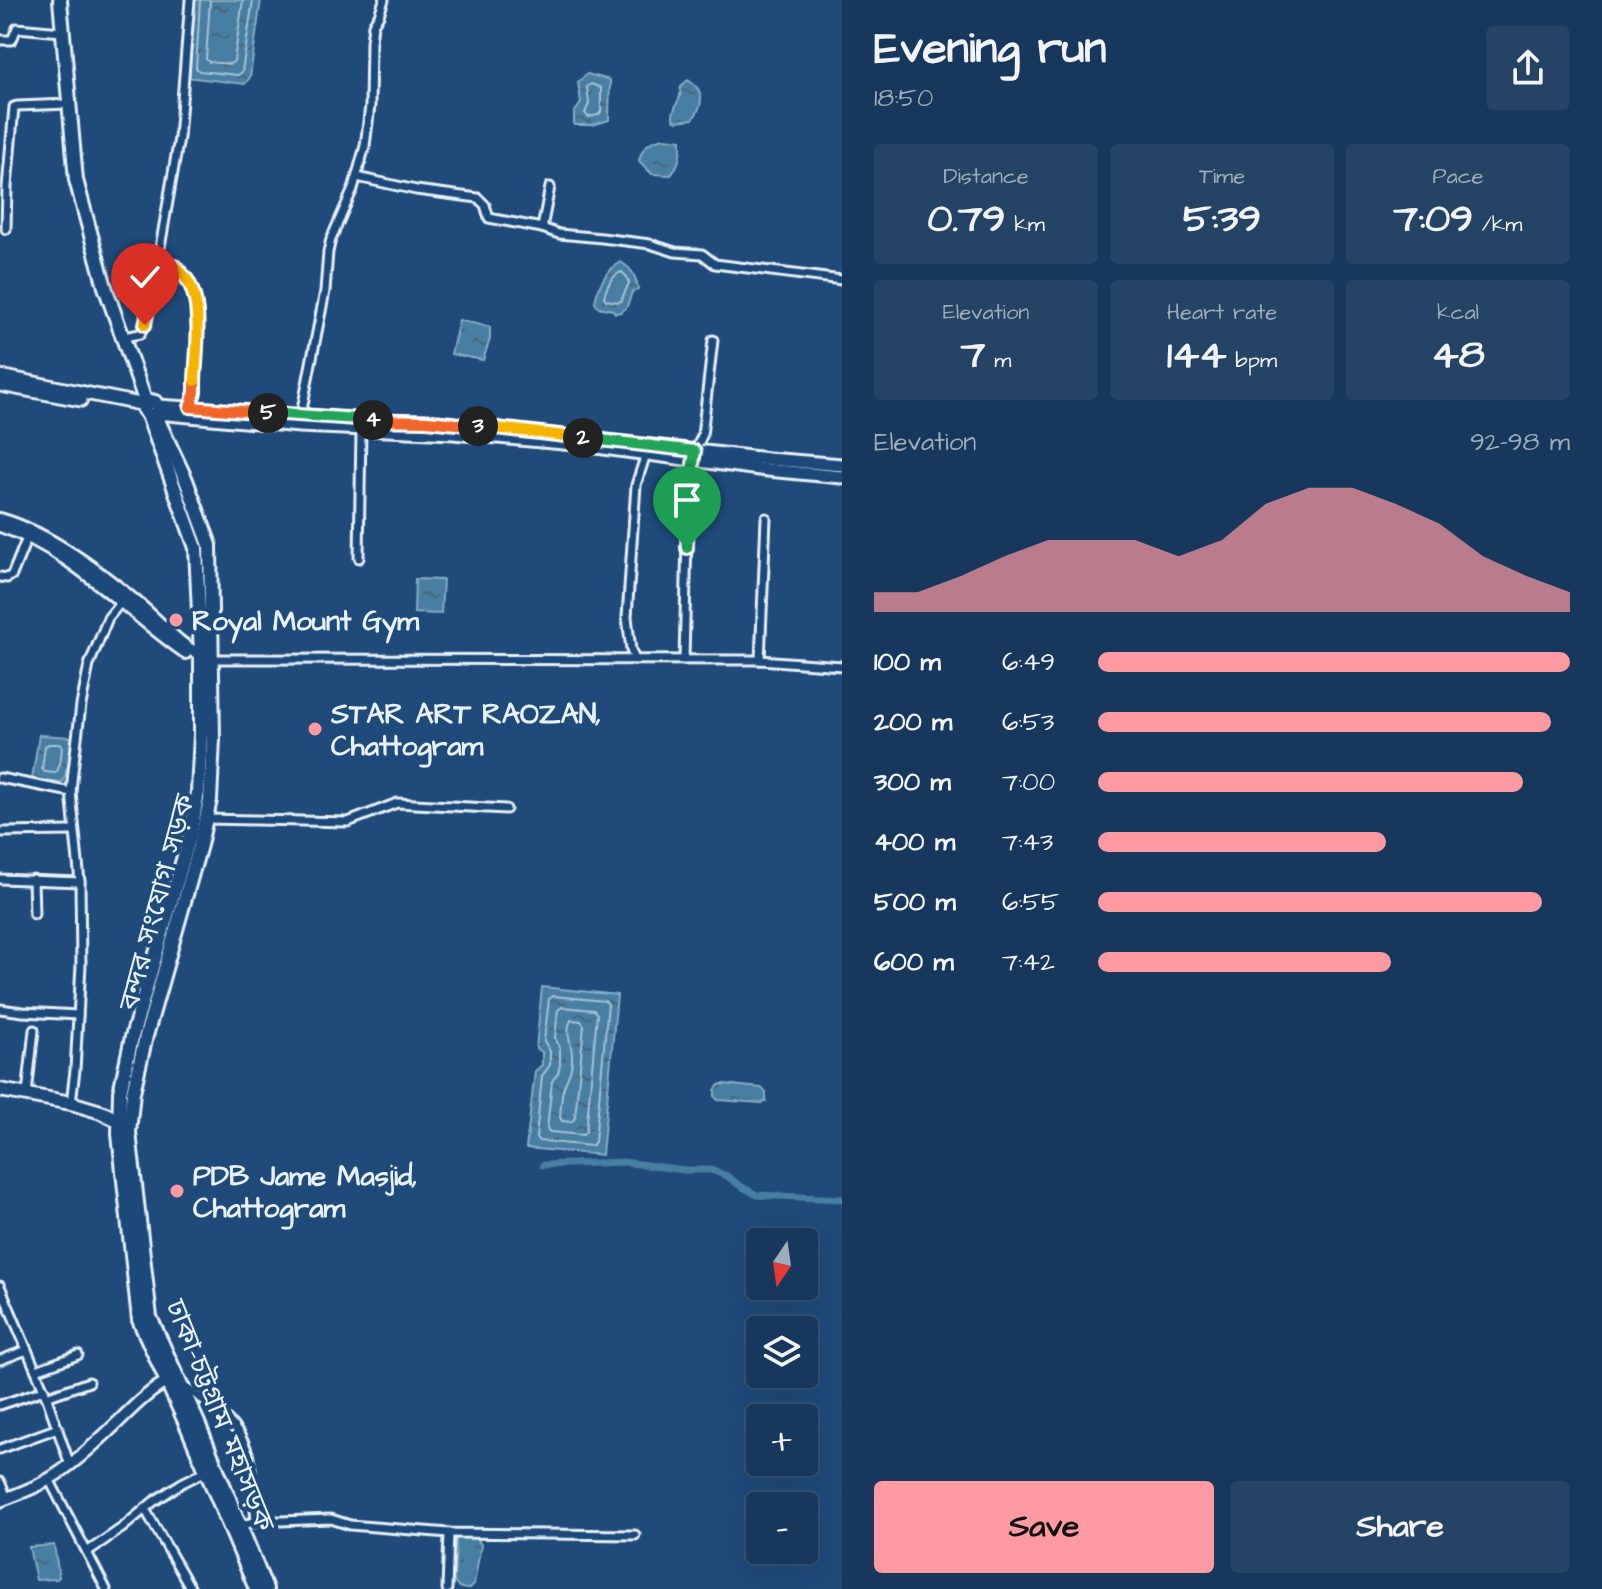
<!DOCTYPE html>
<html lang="en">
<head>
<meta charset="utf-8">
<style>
	body { margin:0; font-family:"Architects Daughter","Noto Sans Bengali",sans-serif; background:#244365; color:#f1f3f6; height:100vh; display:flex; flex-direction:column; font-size:30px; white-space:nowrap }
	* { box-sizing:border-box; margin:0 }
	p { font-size:26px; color:#9eacbb }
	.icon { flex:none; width:44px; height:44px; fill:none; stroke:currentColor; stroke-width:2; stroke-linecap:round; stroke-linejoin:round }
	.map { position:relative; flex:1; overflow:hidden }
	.side { display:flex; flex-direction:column; background:#17385c; width:760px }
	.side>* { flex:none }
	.needle { width:52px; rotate:193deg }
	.tools { position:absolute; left:746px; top:1228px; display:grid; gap:16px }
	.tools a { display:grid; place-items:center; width:72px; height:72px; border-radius:8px; background:#17385c; box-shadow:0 8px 32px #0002,0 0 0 2px #365272; font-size:40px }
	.pin { position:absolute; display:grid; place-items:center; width:68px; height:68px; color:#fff; margin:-82px -34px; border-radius:50% 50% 50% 0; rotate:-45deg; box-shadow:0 0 8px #0007 }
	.pin .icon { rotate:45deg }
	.km { position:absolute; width:40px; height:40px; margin:-20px; border-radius:50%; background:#222; color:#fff; font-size:22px; line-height:40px; text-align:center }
	.round { display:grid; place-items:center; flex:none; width:84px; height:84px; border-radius:8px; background:#244365 }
	.head { display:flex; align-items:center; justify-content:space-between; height:136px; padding:0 32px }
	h1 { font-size:44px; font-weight:700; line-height:60px }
	.stats { display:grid; grid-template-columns:repeat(3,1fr); gap:12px; height:136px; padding:8px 32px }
	.stats div { display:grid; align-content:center; border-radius:8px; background:#244365; text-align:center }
	.stats b { font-size:40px; font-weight:700 }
	.stats small { font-size:22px; font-weight:400 }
	.stats p { font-size:22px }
	.chart { height:224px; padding:16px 32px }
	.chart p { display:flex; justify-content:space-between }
	.chart svg { width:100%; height:144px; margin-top:8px; fill:#ff9aa2; opacity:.7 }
	.action { display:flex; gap:16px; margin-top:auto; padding:16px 32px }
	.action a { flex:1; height:92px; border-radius:8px; background:#ff9aa2; color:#111; font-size:32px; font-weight:700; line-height:92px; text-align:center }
	.action a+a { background:#244365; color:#f1f3f6 }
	ul { padding:0 32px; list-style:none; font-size:26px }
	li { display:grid; grid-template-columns:128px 96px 1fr; align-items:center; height:60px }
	li i { height:20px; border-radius:10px; background:#ff9aa2 }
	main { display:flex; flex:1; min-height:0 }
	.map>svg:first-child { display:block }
</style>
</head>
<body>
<main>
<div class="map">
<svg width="842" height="1589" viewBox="0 0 842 1589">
	<defs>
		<pattern id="water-ripples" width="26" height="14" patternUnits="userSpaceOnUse" patternTransform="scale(2)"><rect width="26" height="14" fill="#467ea2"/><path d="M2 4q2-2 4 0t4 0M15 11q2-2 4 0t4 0" fill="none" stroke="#46667a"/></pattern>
	</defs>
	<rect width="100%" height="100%" fill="#1f4a7a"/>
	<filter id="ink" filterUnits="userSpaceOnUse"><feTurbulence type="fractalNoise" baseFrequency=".0125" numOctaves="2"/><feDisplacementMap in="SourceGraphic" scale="16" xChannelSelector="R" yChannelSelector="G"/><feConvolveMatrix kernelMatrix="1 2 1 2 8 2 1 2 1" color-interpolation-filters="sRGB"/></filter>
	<g filter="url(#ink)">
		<g fill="url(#water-ripples)" stroke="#87acc4" stroke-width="2">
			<path d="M192,0H261L250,77L245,84L187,77Z"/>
			<path d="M587,74L610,80L609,120L593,125H574V113L581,103L578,82Z"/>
			<path d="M688,80C705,90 704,104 693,119L677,121L673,119C672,108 678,104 680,96C681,92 680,89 681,86Z"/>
			<path d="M665,138L681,140C682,151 679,166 671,175L652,174L639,161C642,146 651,140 665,138Z"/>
			<path d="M621,262C632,269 636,276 638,289L632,292C628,303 628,312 615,313L613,310L598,307L595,303C597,287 606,270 621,262Z"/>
			<path d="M459,320L490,327V339L483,360L451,354Z"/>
			<path d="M415,579L443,580L441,614L414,613Z"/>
			<path d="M39,735L71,737L69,762L63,782L32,779Z"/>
			<path d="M542,987L617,995L602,1155L526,1148L535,1071L542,1065V1052L536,1048Z"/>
			<path d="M723,1084L761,1088L766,1092V1101L762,1103L718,1100L715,1097V1090L719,1085Z"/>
			<path d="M458,1536C468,1536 477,1534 481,1545L474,1584L469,1589C463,1589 456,1588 454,1581L456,1540Z"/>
			<path d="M54,1545L59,1577L57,1579L36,1580L29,1547Z"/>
		</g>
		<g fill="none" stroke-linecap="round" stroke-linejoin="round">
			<g stroke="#a7c3d6" stroke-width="2">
				<path d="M200,0L196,68L199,71L238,75L242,72L253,0"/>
				<path d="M210,0L206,59L209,62L230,64L234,61L243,0"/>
				<path d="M591,84L601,88V112L598,115L588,117L585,113L589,104L587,87Z"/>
				<path d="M622,272L626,276L629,283L621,301L617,302L606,300L604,296C607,287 613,274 622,272Z"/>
				<path d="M49,744H59L62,747C61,756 61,768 55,773L45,772L42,769L45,746Z"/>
				<path d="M553,996L605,1001L608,1004L595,1142L592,1146L539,1141L536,1138L542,1076L550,1065V1051L544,1041L549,999Z"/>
				<path d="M562,1007L594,1010L597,1014L586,1132L583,1135L550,1132L547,1129L552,1081L558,1073L560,1065V1048L555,1038L558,1010Z"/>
				<path d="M571,1020L581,1021L584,1025L575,1118L571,1122L562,1121L560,1117C561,1108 561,1099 563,1090C566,1078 572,1074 572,1059C573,1044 564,1033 571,1020Z"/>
			</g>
			<path stroke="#467ea2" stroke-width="7" d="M543,1165L624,1162L684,1170H711L727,1176L739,1185L757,1195L842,1199"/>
			<defs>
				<g id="street">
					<path d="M0,40H12L17,28L62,32"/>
					<path d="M357,177L416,190L478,198L485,205L489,218L542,228L550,187"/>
					<path d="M542,228L559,234L602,238L650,244L675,252L702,254L715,264L842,280"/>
					<path d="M6,229L7,187L14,107L17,106L69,104"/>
					<path d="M157,261L177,267L189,282L195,300L197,340L195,392L190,411"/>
					<path d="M129,336L140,334L145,325L161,242L179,138L190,0"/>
					<path d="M300,420L325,291L328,252L331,239L353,189L365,146L370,106L371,41L373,25L379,15L384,0"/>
					<path d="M359,558L361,429"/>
					<path d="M0,577L7,578L12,575L27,538"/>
					<path d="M213,659L760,660L842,666"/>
					<path d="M635,660L631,650L627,617L636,485L646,454"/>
					<path d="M684,660L688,498L695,451L702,436L713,340"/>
					<path d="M760,660L766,518"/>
					<path d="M0,778L71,792"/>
					<path d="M206,819L348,822L397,803L506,809"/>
					<path d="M0,832L74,831"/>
					<path d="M0,879L80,882"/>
					<path d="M33,879L34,914"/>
					<path d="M0,1009L23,1012L78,1015"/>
					<path d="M27,1094L34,1030"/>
					<path d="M71,1103L75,1070L81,965L80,882L71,792L73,771L81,705L89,665L108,618L121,602"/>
					<path d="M0,1286L44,1390L70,1465"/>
					<path d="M0,1360L27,1350"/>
					<path d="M36,1370L78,1355"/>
					<path d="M183,1386C208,1403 239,1422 248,1453C253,1473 254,1500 256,1522"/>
					<path d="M46,1397L89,1382"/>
					<path d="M0,1405L44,1390"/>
					<path d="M0,1449L58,1428"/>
					<path d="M49,1479L106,1589"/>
					<path d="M0,1482L7,1498"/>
					<path d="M145,1509L191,1589"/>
					<path d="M240,1525L256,1522L331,1519L350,1525L449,1533L635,1535"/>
					<path d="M87,1552L122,1528L153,1502L182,1483L206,1471"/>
					<path d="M447,1589L449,1533"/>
				</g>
				<g id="secondary">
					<path d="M0,519C50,533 103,574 142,607C162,624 182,649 206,657"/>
					<path d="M0,526C72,549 125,611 186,653"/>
					<path d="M0,1501C17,1494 36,1488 51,1478C69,1467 85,1453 100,1439C123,1419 144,1392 172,1379"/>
				</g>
				<g id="primary">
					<path d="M0,376L145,405"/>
					<path d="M0,385L81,400"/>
					<path d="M158,406L362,420L427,421L768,459L842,465"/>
					<path d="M157,413L299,426L453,433L574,444L767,470L842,477"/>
				</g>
				<g id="highway">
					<path d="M60,0L76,180L105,287L146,403"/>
					<path d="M155,414L186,480L210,545L213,739L210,800L200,845L146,1036L133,1092L129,1132L150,1317L198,1423L266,1589"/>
					<path d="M148,415H153L157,413L158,408L155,402L151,401L146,403L144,410L148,415L196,548L201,655V735L198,792L191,832L132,1037L120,1092L119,1134L139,1320L187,1426L256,1589"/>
					<path d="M0,1090L71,1103L101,1112L122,1122"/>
				</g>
			</defs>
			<use href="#street" stroke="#e8f1f8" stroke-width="13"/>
			<use href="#secondary" stroke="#e8f1f8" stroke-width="16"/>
			<use href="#primary" stroke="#e8f1f8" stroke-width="17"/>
			<use href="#highway" stroke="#e8f1f8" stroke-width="18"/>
			<use href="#street" stroke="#1f4a7a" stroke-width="7"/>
			<use href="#secondary" stroke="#1f4a7a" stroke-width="10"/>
			<use href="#primary" stroke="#1f4a7a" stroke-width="11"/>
			<use href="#highway" stroke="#1f4a7a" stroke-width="12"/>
		</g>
	</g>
	<g fill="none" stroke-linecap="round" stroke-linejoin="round" filter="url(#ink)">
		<defs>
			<path id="split-1" d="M687,548L688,498L695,451L687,450"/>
			<path id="split-2" d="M583,438L687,450"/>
			<path id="split-3" d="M478,426L583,438"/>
			<path id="split-4" d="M373,420L427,421L478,426"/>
			<path id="split-5" d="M268,413L373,420"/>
			<path id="split-6" d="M195,381V392L190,407L268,413"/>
			<path id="split-7" d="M186,278C204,303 196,351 195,381"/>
			<path id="split-8" d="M145,325L157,261L177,267L186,278"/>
		</defs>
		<use href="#split-1" stroke="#fff" stroke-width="16"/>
		<use href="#split-2" stroke="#fff" stroke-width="16"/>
		<use href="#split-3" stroke="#fff" stroke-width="16"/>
		<use href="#split-4" stroke="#fff" stroke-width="16"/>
		<use href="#split-5" stroke="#fff" stroke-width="16"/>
		<use href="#split-6" stroke="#fff" stroke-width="16"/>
		<use href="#split-7" stroke="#fff" stroke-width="16"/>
		<use href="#split-8" stroke="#fff" stroke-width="16"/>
		<use href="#split-1" stroke="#22a559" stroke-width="10"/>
		<use href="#split-2" stroke="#22a559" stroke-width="10"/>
		<use href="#split-3" stroke="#f5b400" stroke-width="10"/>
		<use href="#split-4" stroke="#f0652b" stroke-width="10"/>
		<use href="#split-5" stroke="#22a559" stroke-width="10"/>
		<use href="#split-6" stroke="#f0652b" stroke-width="10"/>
		<use href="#split-7" stroke="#f5b400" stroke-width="10"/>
		<use href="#split-8" stroke="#f5b400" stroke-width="10"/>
	</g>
	<g fill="#ff9aa2" stroke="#1f4a7a" stroke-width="3">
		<circle cx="176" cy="620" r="8"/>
		<circle cx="315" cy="729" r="8"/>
		<circle cx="177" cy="1191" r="8"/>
	</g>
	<g text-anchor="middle" stroke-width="8" stroke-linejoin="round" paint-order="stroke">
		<g font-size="28" font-weight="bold" fill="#e8f1f8" stroke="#1f4a7a" text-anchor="start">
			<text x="192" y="630">Royal Mount Gym</text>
			<text x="331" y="723">STAR ART RAOZAN,<tspan x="331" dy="32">Chattogram</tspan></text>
			<text x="193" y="1185">PDB Jame Masjid,<tspan x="193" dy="32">Chattogram</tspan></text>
		</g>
		<g font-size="28" fill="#e8f1f8" stroke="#1f4a7a">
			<text transform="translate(156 902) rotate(-75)" y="10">বন্দর সংযোগ সড়ক</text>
			<text transform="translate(221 1415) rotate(68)" y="10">ঢাকা-চট্টগ্রাম মহাসড়ক</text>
		</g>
	</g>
</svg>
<div class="tools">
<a><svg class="needle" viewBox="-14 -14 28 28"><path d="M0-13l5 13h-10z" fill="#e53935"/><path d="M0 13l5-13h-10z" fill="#9eacbb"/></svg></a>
<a><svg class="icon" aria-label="layers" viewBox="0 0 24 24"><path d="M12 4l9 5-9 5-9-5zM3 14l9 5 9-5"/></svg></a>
<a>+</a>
<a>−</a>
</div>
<div class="pin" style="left:687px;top:548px;background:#1e9e55"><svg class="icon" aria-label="arrive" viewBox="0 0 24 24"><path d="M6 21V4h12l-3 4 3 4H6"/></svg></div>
<div class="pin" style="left:145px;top:325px;background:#d93025"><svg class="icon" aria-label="check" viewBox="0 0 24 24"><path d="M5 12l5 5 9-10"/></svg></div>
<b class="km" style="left:583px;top:438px">2</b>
<b class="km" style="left:478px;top:426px">3</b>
<b class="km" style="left:373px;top:420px">4</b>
<b class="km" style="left:268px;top:413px">5</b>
</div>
<section class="side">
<div class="head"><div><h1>Evening run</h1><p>18:50</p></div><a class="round"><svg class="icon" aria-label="share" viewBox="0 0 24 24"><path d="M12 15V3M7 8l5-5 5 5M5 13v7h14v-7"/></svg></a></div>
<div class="stats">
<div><p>Distance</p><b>0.79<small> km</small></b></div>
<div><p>Time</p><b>5:39</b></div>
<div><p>Pace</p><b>7:09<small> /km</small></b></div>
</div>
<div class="stats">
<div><p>Elevation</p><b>7<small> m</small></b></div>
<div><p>Heart rate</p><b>144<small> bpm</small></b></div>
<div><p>kcal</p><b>48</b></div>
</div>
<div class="chart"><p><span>Elevation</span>92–98 m</p>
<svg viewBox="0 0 160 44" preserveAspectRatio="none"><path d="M0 44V38L10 38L20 33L30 27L40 22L50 22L60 22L70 27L80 22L90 11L100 6L110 6L120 11L130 17L140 27L150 33L160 38V44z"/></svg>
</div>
<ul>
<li><b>100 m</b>6:49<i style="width:100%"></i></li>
<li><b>200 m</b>6:53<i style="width:96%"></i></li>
<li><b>300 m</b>7:00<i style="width:90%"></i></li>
<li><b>400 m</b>7:43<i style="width:61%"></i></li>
<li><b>500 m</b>6:55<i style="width:94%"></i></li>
<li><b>600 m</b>7:42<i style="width:62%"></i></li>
</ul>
<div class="action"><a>Save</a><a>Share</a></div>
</section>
</main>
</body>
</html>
